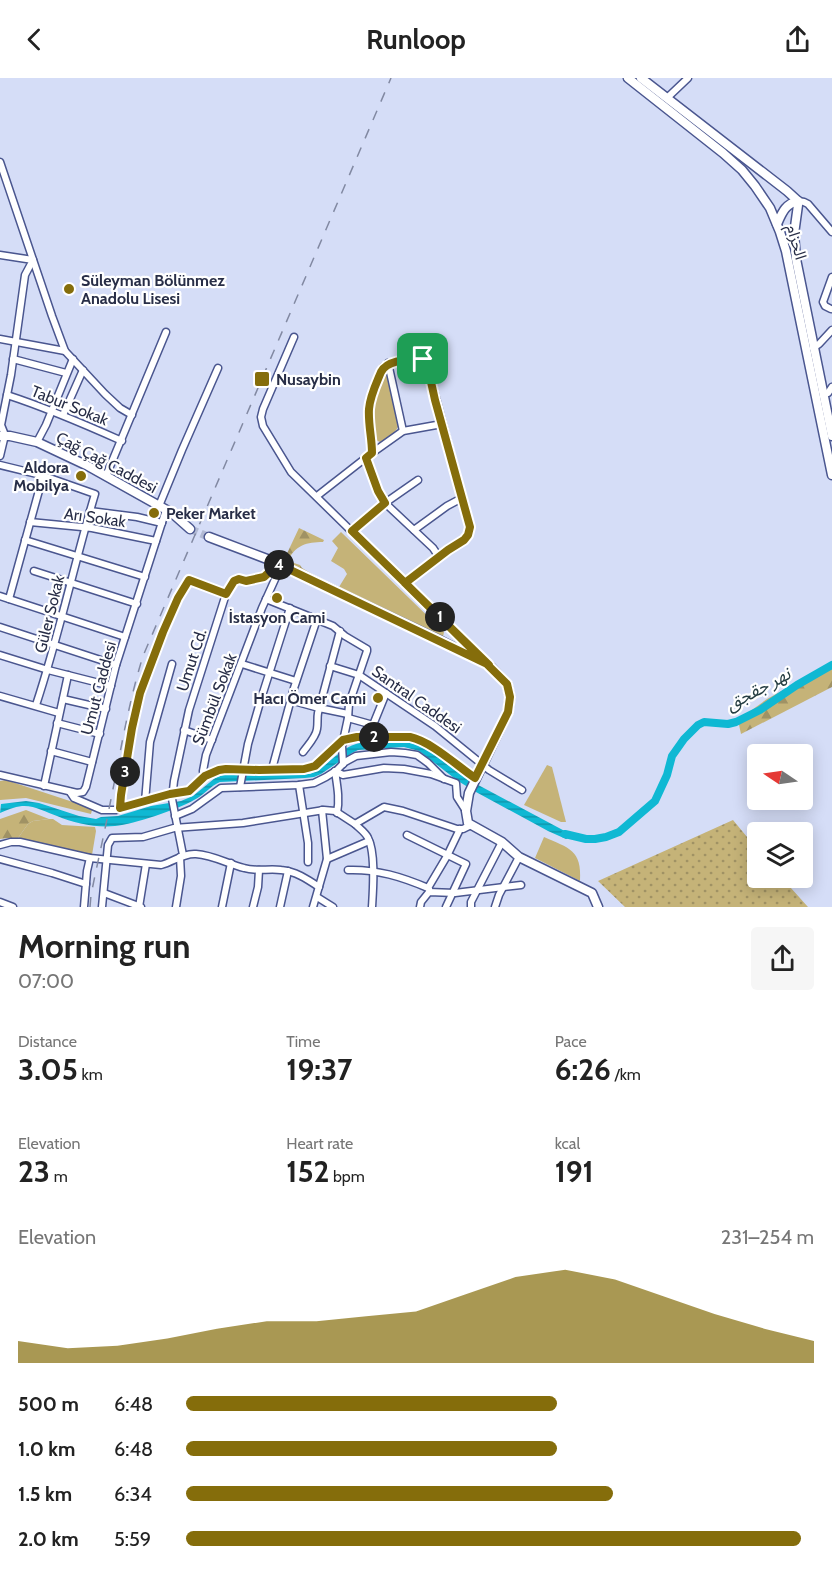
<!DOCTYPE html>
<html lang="en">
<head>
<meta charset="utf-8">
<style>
	body { margin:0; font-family:Cabin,"Noto Sans Arabic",sans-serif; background:#f6f6f6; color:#222; height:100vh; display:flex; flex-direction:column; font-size:22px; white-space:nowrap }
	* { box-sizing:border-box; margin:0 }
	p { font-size:20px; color:#767676 }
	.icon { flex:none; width:33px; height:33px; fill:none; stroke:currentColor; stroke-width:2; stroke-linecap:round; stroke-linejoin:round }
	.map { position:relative; height:829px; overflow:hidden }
	.side { display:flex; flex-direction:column; background:#fff; flex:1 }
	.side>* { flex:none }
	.needle { width:39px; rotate:283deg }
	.fabs { position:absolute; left:747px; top:666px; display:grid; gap:12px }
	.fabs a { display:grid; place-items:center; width:66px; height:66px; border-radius:6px; background:#fff; box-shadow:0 3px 15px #0003; font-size:30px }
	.pin { position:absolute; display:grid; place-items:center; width:51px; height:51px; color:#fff; margin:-26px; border-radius:12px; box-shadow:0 3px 9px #0006 }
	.km { position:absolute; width:30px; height:30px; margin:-15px; border-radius:50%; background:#222; color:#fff; font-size:16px; line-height:30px; text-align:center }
	.round { display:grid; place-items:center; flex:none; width:63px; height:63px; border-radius:6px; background:#f6f6f6 }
	.head { display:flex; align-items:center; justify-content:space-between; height:102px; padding:0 18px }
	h1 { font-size:33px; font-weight:800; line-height:45px }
	.figures { display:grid; grid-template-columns:repeat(3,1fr); gap:9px; height:102px; padding:6px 18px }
	.figures div { display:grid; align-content:center }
	.figures b { font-size:30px; font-weight:800 }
	.figures small { font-size:16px; font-weight:400 }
	.figures p { font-size:16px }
	.chart { height:168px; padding:12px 18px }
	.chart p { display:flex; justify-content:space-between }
	.chart svg { width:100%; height:108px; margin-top:6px; fill:#856d0b; opacity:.7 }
	ul { padding:0 18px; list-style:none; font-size:20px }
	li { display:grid; grid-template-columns:96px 72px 1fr; align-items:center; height:45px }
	li i { height:15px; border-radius:8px; background:#856d0b }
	header { display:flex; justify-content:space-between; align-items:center; height:78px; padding:0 18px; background:#fff; font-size:27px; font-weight:800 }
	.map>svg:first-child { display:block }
</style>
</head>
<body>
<header><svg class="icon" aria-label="back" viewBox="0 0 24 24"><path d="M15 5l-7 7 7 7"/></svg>Runloop<svg class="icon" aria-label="share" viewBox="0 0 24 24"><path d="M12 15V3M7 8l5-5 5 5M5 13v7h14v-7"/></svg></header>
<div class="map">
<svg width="832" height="829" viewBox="0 0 832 829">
	<defs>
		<pattern id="grass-dots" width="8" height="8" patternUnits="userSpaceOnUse" patternTransform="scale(1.5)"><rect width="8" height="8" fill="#c5b378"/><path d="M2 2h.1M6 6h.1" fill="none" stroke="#a09264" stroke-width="1.8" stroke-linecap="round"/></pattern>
		<pattern id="forest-firs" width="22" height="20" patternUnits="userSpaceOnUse" patternTransform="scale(1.5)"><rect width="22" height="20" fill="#c5b378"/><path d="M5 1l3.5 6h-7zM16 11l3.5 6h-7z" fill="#a09264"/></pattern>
		<pattern id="water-rules" width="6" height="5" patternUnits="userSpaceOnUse" patternTransform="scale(1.5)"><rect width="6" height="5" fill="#0fb8d3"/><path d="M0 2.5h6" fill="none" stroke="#0e96ad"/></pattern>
	</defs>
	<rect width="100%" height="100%" fill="#d5ddf7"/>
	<path fill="url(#grass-dots)" d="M733,742L757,771L758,800H782L808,829H625L598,803Z"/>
	<g fill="url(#forest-firs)">
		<path d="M299,450L324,462L323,464C307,464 295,467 288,483L300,487L302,490L314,497V498L283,484Z"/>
		<path d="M832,585V609L741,656L738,642L767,621Z"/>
		<path d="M26,732L49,741L33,743L28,746L18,760H8L0,761V741Z"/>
	</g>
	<g fill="#c5b378">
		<path d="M385,291L399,345C398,354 387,361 380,364L376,362L374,358L372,327L384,292Z"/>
		<path d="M341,454L444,554L443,559L440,560L339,509L347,496L344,491L331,483L338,470L332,463Z"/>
		<path d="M547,687L552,689L566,744H561L524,727Z"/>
		<path d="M6,702L76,725L92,732L91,736L26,720L0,722V703Z"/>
		<path d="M49,741H53L62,747L95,749L96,753L92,777L18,760L28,746L33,743Z"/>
		<path d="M544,759C569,770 582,772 580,803L535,780Z"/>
	</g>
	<path fill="url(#water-rules)" d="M390,664L411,665L424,669L467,701L574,758L566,761L548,753L476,714L458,703L419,673L404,669L358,672L352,675L321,696L314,699L305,700L220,704C210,708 204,717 194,722C176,732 135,746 115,748C96,750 74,745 57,738C46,734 34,727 22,728C14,729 7,732 0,735L1,726L26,723L39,725L79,738L96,741L101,739L118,738L151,728L181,723L193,718L215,700L223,697L310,696C327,690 338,671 356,666C366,663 379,665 390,664Z"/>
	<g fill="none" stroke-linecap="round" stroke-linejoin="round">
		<path stroke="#0fb8d3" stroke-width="8" d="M565,756L586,761H595L606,759L619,754L655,723L667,697L672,678L684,661L698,647L704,644L728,646L736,644L760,632L797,607L832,587"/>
		<path stroke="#b2bad4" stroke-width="8" stroke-dasharray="8 4" stroke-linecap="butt" d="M190,451L209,459"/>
		<defs>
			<g id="minor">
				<path d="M667,20L688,0"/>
				<path d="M0,84L52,238L65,273L105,316L120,330L132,337"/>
				<path d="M798,123L804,124L808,126L832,154"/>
				<path d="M0,177L33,182L25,197L11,297L1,347L5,357L0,378"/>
				<path d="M831,231L825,228L823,224L832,199"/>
				<path d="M294,259L263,331L261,339L263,348L291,394L484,583"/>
				<path d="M0,261L65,273"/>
				<path d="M813,270L819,266L832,252"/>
				<path d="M13,281L66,295"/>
				<path d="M388,285L403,353"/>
				<path d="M823,316L828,315L832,309"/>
				<path d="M7,317C47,330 84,346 122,363"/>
				<path d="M63,337L83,292"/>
				<path d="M37,364L46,347L73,281"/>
				<path d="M372,375C372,362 369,349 369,336C368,320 376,303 383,289C391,283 416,280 426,282L470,449L468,457L464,462L449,472L405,505"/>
				<path d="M366,380L378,413L385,425L433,470L439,479"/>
				<path d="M0,387L41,397L95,416C74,486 59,558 36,627"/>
				<path d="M106,398L166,254"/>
				<path d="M317,418L372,375L403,353L442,346"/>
				<path d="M159,428L182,372L218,290"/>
				<path d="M90,433L137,439L162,445"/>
				<path d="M30,444L92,450L156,463"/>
				<path d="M414,452L447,428L462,420"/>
				<path d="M352,453L385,425L418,402"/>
				<path d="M25,462L145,499"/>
				<path d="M34,493L137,526"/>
				<path d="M0,518L125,559"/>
				<path d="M9,521L43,398"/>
				<path d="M266,521L333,548L345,558L367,571V573L349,626L348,640L342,668L343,686"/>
				<path d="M0,549L116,587"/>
				<path d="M0,577L48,592L111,608"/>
				<path d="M242,586L296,603"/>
				<path d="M330,588L359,597L435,648L489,692L522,712"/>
				<path d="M0,618L59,635"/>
				<path d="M63,621L106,631"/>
				<path d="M290,622L319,630L348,636"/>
				<path d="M348,640L373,647L386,615"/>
				<path d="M57,645L100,656"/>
				<path d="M184,652L212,662"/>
				<path d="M51,673L92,684"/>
				<path d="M303,674C308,667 316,659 317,651C318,646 317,640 318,635L340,553"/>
				<path d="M272,691L294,610L317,541"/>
				<path d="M0,697L77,715L83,714L86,709L116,587L166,432"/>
				<path d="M204,699L203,693L206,677L262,530L281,488"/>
				<path d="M299,707L308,765V784"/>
				<path d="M44,708L68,597"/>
				<path d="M240,709L248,666L261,621L290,530"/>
				<path d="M70,714L74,720L102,732H116L170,716L189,713L205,698L219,692L305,691C326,685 327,671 343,662C355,656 395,658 410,659C432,664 456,687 475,700"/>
				<path d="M145,724L150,664L172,586"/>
				<path d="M120,730L121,717L132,650L140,615L163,554L178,520L189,502L226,516"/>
				<path d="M337,735C340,721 337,707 335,693L343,697L384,690L404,691L431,696L456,705L457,719L466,733"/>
				<path d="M175,738L192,731L221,710L299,707L314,705L326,699L337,692L345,684L356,678L391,674L405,675L417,677L428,685L444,701"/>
				<path d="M355,746C359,750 366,755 368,760C376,775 373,812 372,829"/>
				<path d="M407,757L466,786L446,829"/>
				<path d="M0,767L11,764H20L90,780L161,787C173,784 183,775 196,776C213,777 228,786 244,790C257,794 269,790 281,792C295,793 307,801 319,809"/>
				<path d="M183,777L172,721L174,703L189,632L226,516L234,503L239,501L246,503L264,499L278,486"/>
				<path d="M0,781L52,795L86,806"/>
				<path d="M327,781L369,763"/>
				<path d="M348,792C377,791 402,799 428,810"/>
				<path d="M429,811L428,810L447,778L460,751"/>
				<path d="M104,815L141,829"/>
				<path d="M317,819L333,829"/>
				<path d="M0,824L13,829"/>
				<path d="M84,829L87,793L90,780"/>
				<path d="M102,829L108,767L112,760L143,759L174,750L243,745L324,732L335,733L355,746L384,729L403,733L457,751H463L471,747"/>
				<path d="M139,829L146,786"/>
				<path d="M176,829L181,798L180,779"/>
				<path d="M222,829L231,785"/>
				<path d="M253,829L258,809L259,792"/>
				<path d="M280,829L288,793"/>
				<path d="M313,829L327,781L322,732"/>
				<path d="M420,829L421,824L429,814L455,815L521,807"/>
				<path d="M471,829V824L502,764"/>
				<path d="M495,829L499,817L519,779"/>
			</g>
			<g id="major">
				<path d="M628,0L723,75L742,92L755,108L770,130L780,154L786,173L832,397"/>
				<path d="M641,0L787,113L798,123V127L794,156L796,181L832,358"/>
				<path d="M777,146C782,135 785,126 798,123"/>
				<path d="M0,358H10L37,364L88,388L172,435L190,451"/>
				<path d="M209,459L267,481L441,563L489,587L507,606L510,619L508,634L469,715L466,733L468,745L502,764L519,779L592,815L598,829"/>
			</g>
		</defs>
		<use href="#minor" stroke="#4a568f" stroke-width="9"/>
		<use href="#major" stroke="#4a568f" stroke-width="11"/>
		<use href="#minor" stroke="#fff" stroke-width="6"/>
		<use href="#major" stroke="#fff" stroke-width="8"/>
		<path stroke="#8289a2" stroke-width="1.5" stroke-dasharray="10 10" stroke-linecap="butt" d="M90,829L91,817C97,787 104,757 110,726C120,677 128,626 143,578L391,0"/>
	</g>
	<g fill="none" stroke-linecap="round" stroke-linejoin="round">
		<defs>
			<path id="route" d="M423,281L427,286L435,322L470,449L468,457L464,462L448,472L405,505L507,606L510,619L508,634L475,700C456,687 432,664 410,659H357L343,662L315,688L304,691L259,692L226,691L219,692L205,698L189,713L170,716L120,730L121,717L132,650L140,615L163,554L178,520L189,502L226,516L234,503L239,501L246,503L264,499L278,486L489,587L352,453L385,425L378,413L366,380L372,375C372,360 368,346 369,331C370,318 376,306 381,294C388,281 410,282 423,281"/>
		</defs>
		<use href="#route" stroke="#fff" stroke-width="12"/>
		<use href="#route" stroke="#856d0b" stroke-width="8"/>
	</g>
	<g fill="#856d0b" stroke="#fff" stroke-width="2">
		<circle cx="69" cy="211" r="6"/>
		<rect x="254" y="293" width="16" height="16" rx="3"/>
		<circle cx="81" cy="398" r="6"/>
		<circle cx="154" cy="435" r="6"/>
		<circle cx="277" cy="520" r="6"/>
		<circle cx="378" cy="620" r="6"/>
	</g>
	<g text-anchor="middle" stroke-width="4.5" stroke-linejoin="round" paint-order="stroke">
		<g font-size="16" fill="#282e47" stroke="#fff">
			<text transform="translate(797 164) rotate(74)" y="6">الحزام</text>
			<text transform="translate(70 327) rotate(22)" y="6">Tabur Sokak</text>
			<text transform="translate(107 384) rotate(28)" y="6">Çağ Çağ Caddesi</text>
			<text transform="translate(95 439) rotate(8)" y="6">Arı Sokak</text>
			<text transform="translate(49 536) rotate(-76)" y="6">Güler Sokak</text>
			<text transform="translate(191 582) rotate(-72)" y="6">Umut Cd.</text>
			<text transform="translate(98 610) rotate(-75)" y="6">Umut Caddesi</text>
			<text transform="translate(214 621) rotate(-69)" y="6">Sümbül Sokak</text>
			<text transform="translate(417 621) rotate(35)" y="6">Santral Caddesi</text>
		</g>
		<g font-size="16" font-weight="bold" fill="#282e47" stroke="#fff" text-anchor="start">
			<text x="81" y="208">Süleyman Bölünmez<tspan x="81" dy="18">Anadolu Lisesi</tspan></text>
			<text x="276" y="307">Nusaybin</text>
			<text x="69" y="395" text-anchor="end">Aldora<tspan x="69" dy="18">Mobilya</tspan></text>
			<text x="166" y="441">Peker Market</text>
			<text x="277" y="545" text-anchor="middle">İstasyon Cami</text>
			<text x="366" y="626" text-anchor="end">Hacı Ömer Cami</text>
		</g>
		<g font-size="18" font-style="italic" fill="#253d42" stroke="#fff">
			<text transform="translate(758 611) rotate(-28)" y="6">نهر جقجق</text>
		</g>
	</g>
</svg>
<div class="fabs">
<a><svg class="needle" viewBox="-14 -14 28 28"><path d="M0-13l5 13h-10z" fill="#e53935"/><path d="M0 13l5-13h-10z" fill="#767676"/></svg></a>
<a><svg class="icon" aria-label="layers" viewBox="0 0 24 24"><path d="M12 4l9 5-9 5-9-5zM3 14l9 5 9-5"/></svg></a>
</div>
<div class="pin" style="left:423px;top:281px;background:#1e9e55"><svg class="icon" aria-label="arrive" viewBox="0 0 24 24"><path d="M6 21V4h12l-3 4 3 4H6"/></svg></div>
<b class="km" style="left:440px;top:539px">1</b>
<b class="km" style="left:374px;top:659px">2</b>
<b class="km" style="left:125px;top:694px">3</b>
<b class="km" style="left:279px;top:487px">4</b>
</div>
<section class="side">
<div class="head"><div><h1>Morning run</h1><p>07:00</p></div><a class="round"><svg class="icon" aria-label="share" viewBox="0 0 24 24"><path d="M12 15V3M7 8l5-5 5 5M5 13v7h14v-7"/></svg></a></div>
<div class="figures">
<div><p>Distance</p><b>3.05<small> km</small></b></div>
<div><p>Time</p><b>19:37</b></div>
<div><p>Pace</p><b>6:26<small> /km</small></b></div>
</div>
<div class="figures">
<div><p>Elevation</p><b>23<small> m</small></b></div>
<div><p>Heart rate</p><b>152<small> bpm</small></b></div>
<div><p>kcal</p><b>191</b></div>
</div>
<div class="chart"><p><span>Elevation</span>231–254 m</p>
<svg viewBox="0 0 160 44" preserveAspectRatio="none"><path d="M0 44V35L10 38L20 37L30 34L40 30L50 27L60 27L70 25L80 23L90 16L100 9L110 6L120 10L130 17L140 24L150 30L160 35V44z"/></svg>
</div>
<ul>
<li><b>500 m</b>6:48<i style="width:59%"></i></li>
<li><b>1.0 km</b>6:48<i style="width:59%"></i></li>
<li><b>1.5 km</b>6:34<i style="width:68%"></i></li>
<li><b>2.0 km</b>5:59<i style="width:98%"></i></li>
</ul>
</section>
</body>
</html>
